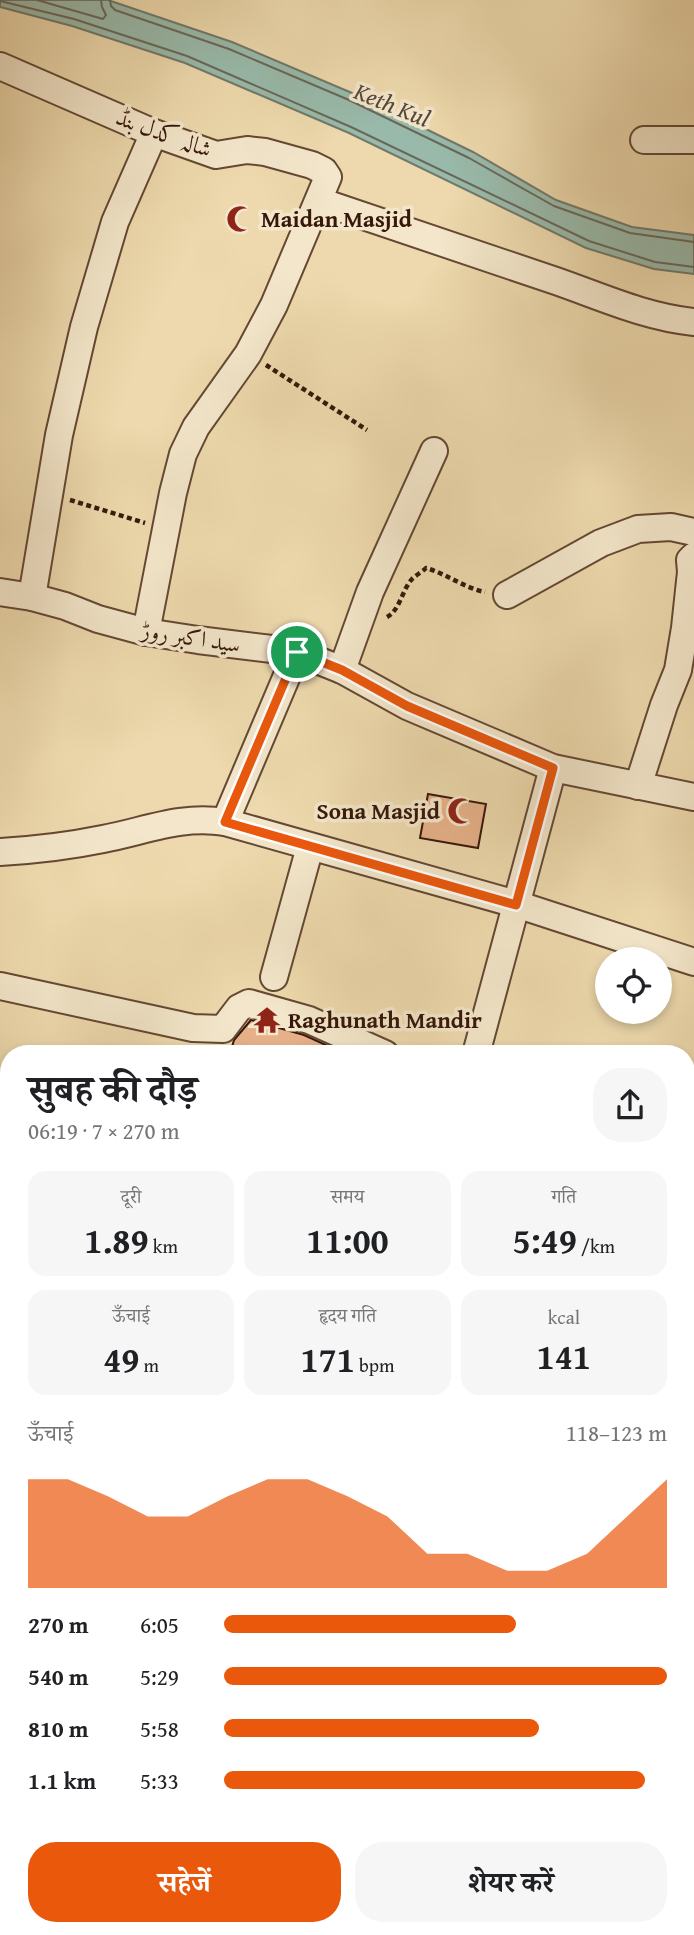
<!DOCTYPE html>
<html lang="hi">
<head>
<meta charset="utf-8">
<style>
	body { margin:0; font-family:"Gentium Book Plus",Amiri,"Noto Serif Devanagari",serif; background:#f6f6f6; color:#202124; height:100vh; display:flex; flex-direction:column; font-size:26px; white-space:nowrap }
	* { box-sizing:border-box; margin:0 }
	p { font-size:23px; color:#757577 }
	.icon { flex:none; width:38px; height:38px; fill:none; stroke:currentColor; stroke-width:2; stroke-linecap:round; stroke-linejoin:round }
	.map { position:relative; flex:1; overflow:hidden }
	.side { position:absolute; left:0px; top:1045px; width:695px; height:891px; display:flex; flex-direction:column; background:#fff; border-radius:28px 28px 0 0; box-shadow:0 4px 10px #0003 }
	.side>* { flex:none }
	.controls { position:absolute; left:595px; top:947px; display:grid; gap:14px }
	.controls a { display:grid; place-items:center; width:77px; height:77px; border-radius:50%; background:#fff; box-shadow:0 4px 10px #0003; font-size:35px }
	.pin { position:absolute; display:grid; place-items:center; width:60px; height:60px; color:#fff; margin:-30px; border:4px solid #fff; border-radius:50%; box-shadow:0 2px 7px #0007 }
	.round { display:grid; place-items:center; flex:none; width:74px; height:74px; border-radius:28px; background:#f6f6f6 }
	.overview { display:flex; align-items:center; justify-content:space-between; height:119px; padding:0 28px }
	h1 { font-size:38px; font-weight:700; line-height:52px }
	.stats { display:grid; grid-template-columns:repeat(3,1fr); gap:10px; height:119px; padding:7px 28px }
	.stats div { display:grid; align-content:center; border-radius:18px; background:#f6f6f6; text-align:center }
	.stats b { font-size:35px; font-weight:700 }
	.stats small { font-size:19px; font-weight:400 }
	.stats p { font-size:19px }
	.chart { height:196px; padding:14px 28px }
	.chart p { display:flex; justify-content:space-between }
	.chart svg { width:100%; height:126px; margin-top:7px; fill:#ea580c; opacity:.7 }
	.cta { display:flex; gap:14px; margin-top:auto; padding:14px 28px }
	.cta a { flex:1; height:80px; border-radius:28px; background:#ea580c; color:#fff; font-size:28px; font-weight:700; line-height:80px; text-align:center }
	.cta a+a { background:#f6f6f6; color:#202124 }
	ul { padding:0 28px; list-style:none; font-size:23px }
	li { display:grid; grid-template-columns:112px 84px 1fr; align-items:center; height:52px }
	li i { height:18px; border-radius:9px; background:#ea580c }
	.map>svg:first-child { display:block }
</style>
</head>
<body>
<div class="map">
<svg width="694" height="1935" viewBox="0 0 694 1935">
	<rect width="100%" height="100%" fill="#edd9ad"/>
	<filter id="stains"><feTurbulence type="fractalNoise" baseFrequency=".00286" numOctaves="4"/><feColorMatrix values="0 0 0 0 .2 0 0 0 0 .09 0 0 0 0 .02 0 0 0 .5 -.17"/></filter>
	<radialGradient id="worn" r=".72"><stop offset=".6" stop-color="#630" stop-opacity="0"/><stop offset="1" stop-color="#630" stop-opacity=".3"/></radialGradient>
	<g fill="#99baab" stroke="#71796b" stroke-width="2">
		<path d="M0,0H108L232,42L352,93L473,152L556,200L632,227L694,235V274L654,269L586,248L349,133L185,63L72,26L0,7Z"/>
		<path d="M0,1181H9V1351L0,1350Z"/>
		<path d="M686,1331L694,1334V1493L686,1490Z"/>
	</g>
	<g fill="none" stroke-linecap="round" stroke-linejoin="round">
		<g stroke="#68685a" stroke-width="2">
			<path d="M37,0L103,19L106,15L102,7L101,0"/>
			<path d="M110,0L111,6L115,10L229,49L349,100L469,158L554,206L630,233L694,242"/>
			<path d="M0,1L74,19L187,56L351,127L589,241L655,262L694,267"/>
		</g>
	</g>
	<g fill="#e6b189" stroke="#36170a" stroke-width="2">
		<path d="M428,794L486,804L478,848L420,838Z"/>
		<path d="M251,1020L304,1035L339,1051L338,1054H230L234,1040Z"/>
	</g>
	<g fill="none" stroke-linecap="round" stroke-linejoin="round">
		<defs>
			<g id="minor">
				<path d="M0,66L154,133L216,155L247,150L265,152L312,165L324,171L328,177L274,305L248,354L196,427L183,454L173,493L146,632"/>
				<path d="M644,140H694"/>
				<path d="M319,201C398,228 477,255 556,281C602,297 645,317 694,322"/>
				<path d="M0,592L32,597L65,606L98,619L146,632L198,640L297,652L342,670L407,706L553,768L694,797"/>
				<path d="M507,595L601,543L638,529L671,527L694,532"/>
				<path d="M32,597L59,435L84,327L115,222L154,133"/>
				<path d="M342,670L370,592L434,451"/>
				<path d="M638,786L664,705L678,670L685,628L691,572L690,560L694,556"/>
				<path d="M225,822L297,652"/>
				<path d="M0,852C35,850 69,846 103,839C146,831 180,815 225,822L516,904L694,962"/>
				<path d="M274,977L310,847"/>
				<path d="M0,986L193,1028L223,1029L239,1008L249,1003L309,1020L385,1054"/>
				<path d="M476,1054L553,768"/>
				<path d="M0,1512H9"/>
				<path d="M0,1558L9,1557"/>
				<path d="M686,1713L694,1703"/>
				<path d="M417,1935L420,1927"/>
				<path d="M562,1935L566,1927"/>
			</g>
		</defs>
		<use href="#minor" stroke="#644833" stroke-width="30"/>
		<g stroke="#36170a" stroke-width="4.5" stroke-dasharray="5 3.5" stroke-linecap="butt">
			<path d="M266,365L367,430"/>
			<path d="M70,500L145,523"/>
			<path d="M387,617C400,610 402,590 412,579C416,575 422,572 426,568C447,574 464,588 485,592"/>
		</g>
		<use href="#minor" stroke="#f3e6ca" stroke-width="26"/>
	</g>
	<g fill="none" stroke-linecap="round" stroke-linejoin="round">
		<defs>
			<path id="route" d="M297,652L342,670L407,706L553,768L516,905L225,822Z"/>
		</defs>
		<use href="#route" stroke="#fff" stroke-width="14"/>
		<use href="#route" stroke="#ea580c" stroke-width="9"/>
	</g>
	<defs>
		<symbol id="mosque-bare" viewBox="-9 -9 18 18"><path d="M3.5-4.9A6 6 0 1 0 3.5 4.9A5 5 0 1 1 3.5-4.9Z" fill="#8f2418" stroke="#f3e6ca" stroke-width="2.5" paint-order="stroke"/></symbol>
		<symbol id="temple-bare" viewBox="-9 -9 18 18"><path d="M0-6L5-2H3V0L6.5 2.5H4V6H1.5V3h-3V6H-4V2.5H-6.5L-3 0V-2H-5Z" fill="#8f2418" stroke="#f3e6ca" stroke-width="2.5" paint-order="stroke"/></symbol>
	</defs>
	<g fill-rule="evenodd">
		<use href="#mosque-bare" x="221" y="200" width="38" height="38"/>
		<use href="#mosque-bare" x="442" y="792" width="38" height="38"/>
		<use href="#temple-bare" x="248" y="1001" width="38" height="38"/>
	</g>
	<g text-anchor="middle" stroke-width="7" stroke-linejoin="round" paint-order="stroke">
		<g font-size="23" fill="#36170a" stroke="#f3e6ca">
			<text transform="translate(164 133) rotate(20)" y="8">شالہ کدل بنڈ</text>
			<text transform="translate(191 637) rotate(9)" y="8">سید اکبر روڑ</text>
		</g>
		<g font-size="23" font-weight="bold" fill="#36170a" stroke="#f3e6ca" text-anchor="start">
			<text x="261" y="227">Maidan Masjid</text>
			<text x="440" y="819" text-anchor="end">Sona Masjid</text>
			<text x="288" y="1028">Raghunath Mandir</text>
		</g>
		<g font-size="24" font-style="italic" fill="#54483a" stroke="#f3e6ca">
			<text transform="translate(392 105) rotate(22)" y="8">Keth Kul</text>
		</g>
	</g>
	<rect width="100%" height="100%" filter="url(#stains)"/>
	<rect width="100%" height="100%" fill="url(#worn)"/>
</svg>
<div class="controls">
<a><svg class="icon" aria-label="locate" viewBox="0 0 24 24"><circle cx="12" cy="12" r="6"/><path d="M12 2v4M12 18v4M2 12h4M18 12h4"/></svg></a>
</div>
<div class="pin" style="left:297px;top:652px;background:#1e9e55"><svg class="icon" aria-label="arrive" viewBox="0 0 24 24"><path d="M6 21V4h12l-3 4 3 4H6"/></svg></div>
<section class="side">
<div class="overview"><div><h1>सुबह की दौड़</h1><p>06:19 · 7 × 270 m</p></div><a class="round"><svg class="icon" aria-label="share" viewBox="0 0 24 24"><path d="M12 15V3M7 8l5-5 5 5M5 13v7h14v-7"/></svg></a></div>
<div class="stats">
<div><p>दूरी</p><b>1.89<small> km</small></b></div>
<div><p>समय</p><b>11:00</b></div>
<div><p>गति</p><b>5:49<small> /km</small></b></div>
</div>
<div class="stats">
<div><p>ऊँचाई</p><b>49<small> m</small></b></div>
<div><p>हृदय गति</p><b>171<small> bpm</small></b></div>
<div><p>kcal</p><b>141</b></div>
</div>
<div class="chart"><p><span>ऊँचाई</span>118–123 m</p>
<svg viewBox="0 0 160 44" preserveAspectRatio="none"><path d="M0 44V6L10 6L20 12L30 19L40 19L50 12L60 6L70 6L80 12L90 19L100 32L110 32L120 38L130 38L140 32L150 19L160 6V44z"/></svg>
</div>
<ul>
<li><b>270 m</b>6:05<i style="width:66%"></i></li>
<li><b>540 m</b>5:29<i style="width:100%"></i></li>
<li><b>810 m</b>5:58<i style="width:71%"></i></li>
<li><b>1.1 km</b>5:33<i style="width:95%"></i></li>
</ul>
<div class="cta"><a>सहेजें</a><a>शेयर करें</a></div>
</section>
</div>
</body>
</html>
